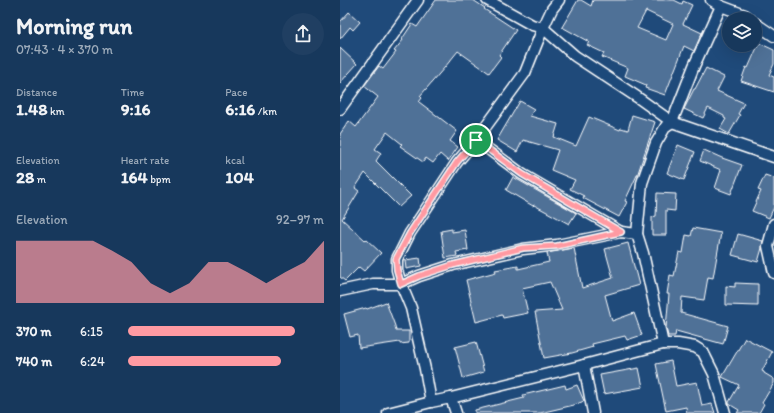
<!DOCTYPE html>
<html lang="en">
<head>
<meta charset="utf-8">
<style>
	body { margin:0; font-family:Itim,sans-serif; background:#203f62; color:#f1f3f6; height:100vh; display:flex; flex-direction:column; font-size:15px; white-space:nowrap }
	* { box-sizing:border-box; margin:0 }
	p { font-size:13px; color:#9eacbb }
	.icon { flex:none; width:22px; height:22px; fill:none; stroke:currentColor; stroke-width:2; stroke-linecap:round; stroke-linejoin:round }
	.map { position:relative; flex:1; overflow:hidden }
	.details { display:flex; flex-direction:column; background:#17385c; width:340px }
	.details>* { flex:none }
	.controls { position:absolute; left:382px; top:12px; display:grid; gap:8px }
	.controls a { display:grid; place-items:center; width:40px; height:40px; border-radius:50%; background:#17385c; box-shadow:0 4px 16px #0002,0 0 0 1px #365272; font-size:20px }
	.pin { position:absolute; display:grid; place-items:center; width:34px; height:34px; color:#fff; margin:-17px; border:2px solid #fff; border-radius:50%; box-shadow:0 1px 4px #0007 }
	.round { display:grid; place-items:center; flex:none; width:42px; height:42px; border-radius:21px; background:#203f62 }
	.head { display:flex; align-items:center; justify-content:space-between; height:68px; padding:0 16px }
	h1 { font-size:22px; font-weight:700; line-height:30px }
	.figures { display:grid; grid-template-columns:repeat(3,1fr); gap:6px; height:68px; padding:4px 16px }
	.figures div { display:grid; align-content:center }
	.figures b { font-size:17px; font-weight:700 }
	.figures small { font-size:11px; font-weight:400 }
	.figures p { font-size:11px }
	.chart { height:112px; padding:8px 16px }
	.chart p { display:flex; justify-content:space-between }
	.chart svg { width:100%; height:72px; margin-top:4px; fill:#ff9aa2; opacity:.7 }
	ul { padding:0 16px; list-style:none; font-size:13px }
	li { display:grid; grid-template-columns:64px 48px 1fr; align-items:center; height:30px }
	li i { height:10px; border-radius:5px; background:#ff9aa2 }
	main { display:flex; flex:1; min-height:0 }
	.map>svg:first-child { display:block }
</style>
</head>
<body>
<main>
<section class="details">
<div class="head"><div><h1>Morning run</h1><p>07:43 · 4 × 370 m</p></div><a class="round"><svg class="icon" aria-label="share" viewBox="0 0 24 24"><path d="M12 15V3M7 8l5-5 5 5M5 13v7h14v-7"/></svg></a></div>
<div class="figures">
<div><p>Distance</p><b>1.48<small> km</small></b></div>
<div><p>Time</p><b>9:16</b></div>
<div><p>Pace</p><b>6:16<small> /km</small></b></div>
</div>
<div class="figures">
<div><p>Elevation</p><b>28<small> m</small></b></div>
<div><p>Heart rate</p><b>164<small> bpm</small></b></div>
<div><p>kcal</p><b>104</b></div>
</div>
<div class="chart"><p><span>Elevation</span>92–97 m</p>
<svg viewBox="0 0 160 44" preserveAspectRatio="none"><path d="M0 44V6L10 6L20 6L30 6L40 6L50 12L60 19L70 32L80 38L90 32L100 19L110 19L120 25L130 32L140 25L150 19L160 6V44z"/></svg>
</div>
<ul>
<li><b>370 m</b>6:15<i style="width:85%"></i></li>
<li><b>740 m</b>6:24<i style="width:78%"></i></li>
</ul>
</section>
<div class="map">
<svg width="434" height="413" viewBox="0 0 434 413">
	<rect width="100%" height="100%" fill="#1f4a7a"/>
	<filter id="ink" filterUnits="userSpaceOnUse"><feTurbulence type="fractalNoise" baseFrequency=".025" numOctaves="2"/><feDisplacementMap in="SourceGraphic" scale="8" xChannelSelector="R" yChannelSelector="G"/><feConvolveMatrix kernelMatrix="1 2 1 2 8 2 1 2 1" color-interpolation-filters="sRGB"/></filter>
	<g filter="url(#ink)">
		<g fill="#507197" stroke="#fff" fill-rule="evenodd">
			<path d="M96,0H133L145,8L144,9L176,30L159,55L161,57L149,73L118,51L105,67L80,96L82,98L79,102L117,131L110,141L118,147L108,161L100,154L93,163L86,158L83,162L60,146L62,144L47,132L35,149L41,153L36,161L71,196L59,207L25,173L15,188L19,191L2,219L25,240L26,239L41,253L24,271L19,267L5,281L0,277V134L9,121L16,127L38,97L24,86L39,66L43,69L56,52L54,51L63,40L62,39L72,24L77,27Z"/>
			<path d="M238,0H241L251,6L253,0H334L342,4L343,1L352,5L343,24L362,33L354,51L344,46L325,95L305,88L306,85L285,76L288,68L262,57L264,53L247,45L249,42L222,27ZM306,11L333,24L326,40L297,28Z"/>
			<path d="M9,12L20,22L13,30L10,27L0,39V22Z"/>
			<path d="M419,43L434,50V64L429,75L434,77V92L401,81L406,67L408,68Z"/>
			<path d="M0,48L17,64L0,83Z"/>
			<path d="M366,68L384,77L377,91L404,103L398,114L400,115L389,134L380,129L386,119L384,118V116L368,108L363,118L344,109L354,89H355Z"/>
			<path d="M180,101L194,109L190,116L218,124L214,137L236,146L249,117L280,130L281,128L288,130L292,115L315,122L298,173L285,201L287,202L279,217L243,198L244,196L230,189L235,180L211,170L218,150L183,140L177,152L157,140Z"/>
			<path d="M338,145L355,152L344,180L327,173Z"/>
			<path d="M364,150L382,158L402,165L391,194L375,188L381,170L360,161Z"/>
			<path d="M425,175L434,178V207L429,218L412,211L421,191L418,190Z"/>
			<path d="M173,177L236,213L229,224L194,205L193,206L166,190Z"/>
			<path d="M317,193L336,194L335,211L326,210V235H312V217L316,216Z"/>
			<path d="M353,228L381,233L373,278L368,277L364,300L342,297L341,313L388,326L383,344L336,331L335,336H328L326,328L329,294H327L330,275L334,276L339,252L343,253L346,235L351,236Z"/>
			<path d="M112,229V232L125,230L128,250L116,252L117,256L105,258L101,231Z"/>
			<path d="M398,234L423,241L422,248L418,262L392,255Z"/>
			<path d="M288,243L299,285L265,295L272,321L294,313L302,335L287,340L285,336L252,344L253,347L232,353L204,358L195,312L222,310L210,282L182,288L188,313L163,318L162,315L136,322L126,280L156,272L155,270L178,266V269L209,262L207,253L234,248L242,288L273,278L265,249Z"/>
			<path d="M80,258L81,266L66,269L65,260Z"/>
			<path d="M395,283L418,284V306L386,305V286L395,287Z"/>
			<path d="M46,302L55,326L56,331H69V343L60,344V342L19,348L18,335L10,337L4,314L26,308L27,309Z"/>
			<path d="M405,338L432,352L422,371L424,372V373L434,379V383L422,403L424,404L419,413H397L399,410L389,404V402L399,385L382,377Z"/>
			<path d="M136,342L144,372L123,378L115,347Z"/>
			<path d="M331,361L336,386L357,382L362,406L372,404L375,413H347L346,407L326,411L316,364Z"/>
			<path d="M299,368L303,387L264,394L260,375Z"/>
			<path d="M225,385L226,389L237,385L244,401L234,405L200,413H135V410L184,398L183,395Z"/>
		</g>
		<g fill="none" stroke-linecap="round" stroke-linejoin="round">
			<defs>
				<g id="minor">
					<path d="M147,0L192,25L203,28L235,56L297,97L332,122L434,157"/>
					<path d="M371,0L381,6L405,15L410,19"/>
					<path d="M415,23L434,36"/>
					<path d="M0,109L78,0"/>
					<path d="M136,140L182,174L281,232"/>
					<path d="M434,224L428,246L434,273"/>
					<path d="M0,291L33,284H61L79,276L113,265L183,249L217,245L281,232L297,234"/>
					<path d="M323,344L303,253L297,234L302,183L316,143L326,126L332,122L354,66L381,6"/>
					<path d="M244,365L253,413"/>
					<path d="M111,398L244,365L323,344H338L355,347L363,352L374,374L385,413"/>
					<path d="M91,402L85,369L71,308L61,284L57,270V259L70,233L117,162L136,140L185,73L203,28L212,9L219,0"/>
					<path d="M48,413L91,402L111,398L116,413"/>
				</g>
			</defs>
			<use href="#minor" stroke="#fff" stroke-width="13"/>
			<use href="#minor" stroke="#1f4a7a" stroke-width="10"/>
		</g>
	</g>
	<g fill="none" stroke-linecap="round" stroke-linejoin="round" filter="url(#ink)">
		<defs>
			<path id="route" d="M136,140L182,174L281,232L217,246L183,248L113,265L79,276L61,284L57,270L56,259L70,233L117,162Z"/>
		</defs>
		<use href="#route" stroke="#fff" stroke-width="8"/>
		<use href="#route" stroke="#ff9aa2" stroke-width="5"/>
	</g>
</svg>
<div class="controls">
<a><svg class="icon" aria-label="layers" viewBox="0 0 24 24"><path d="M12 4l9 5-9 5-9-5zM3 14l9 5 9-5"/></svg></a>
</div>
<div class="pin" style="left:136px;top:140px;background:#1e9e55"><svg class="icon" aria-label="arrive" viewBox="0 0 24 24"><path d="M6 21V4h12l-3 4 3 4H6"/></svg></div>
</div>
</main>
</body>
</html>
